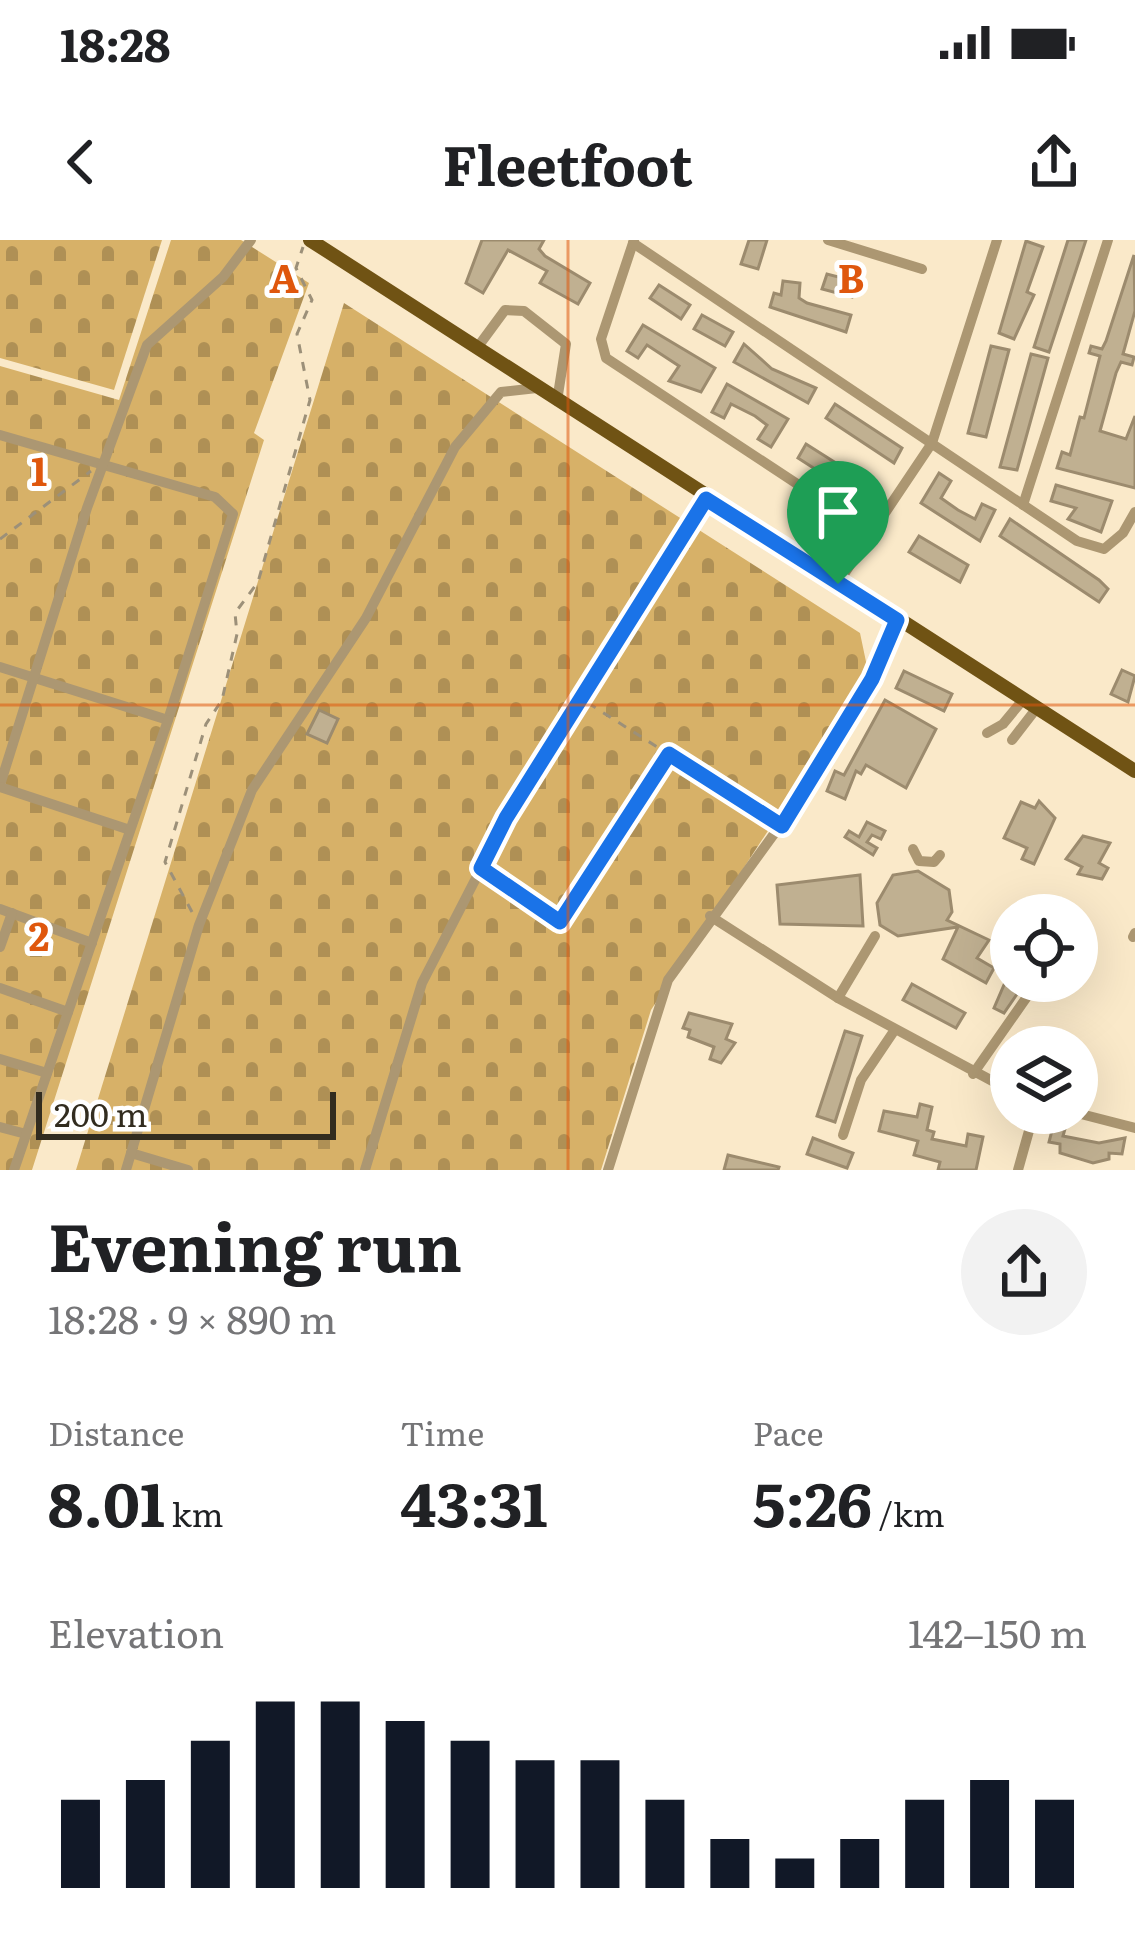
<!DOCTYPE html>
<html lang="en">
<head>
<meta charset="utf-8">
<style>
	body { margin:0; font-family:Literata,serif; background:#f2f2f2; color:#202124; height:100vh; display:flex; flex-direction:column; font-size:45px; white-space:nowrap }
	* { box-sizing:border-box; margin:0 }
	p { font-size:39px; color:#757577 }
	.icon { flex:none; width:66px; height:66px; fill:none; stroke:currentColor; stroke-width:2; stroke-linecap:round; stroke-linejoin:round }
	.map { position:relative; height:930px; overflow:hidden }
	.panel { display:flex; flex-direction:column; background:#fff; flex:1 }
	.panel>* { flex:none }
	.fabs { position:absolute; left:990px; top:654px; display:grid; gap:24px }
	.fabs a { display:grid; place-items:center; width:108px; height:108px; border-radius:50%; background:#fff; box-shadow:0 12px 48px #0002; font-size:60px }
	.scale { position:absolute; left:36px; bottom:30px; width:300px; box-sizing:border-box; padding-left:12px; border:6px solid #322c1f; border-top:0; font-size:33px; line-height:42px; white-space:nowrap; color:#322c1f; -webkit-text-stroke:9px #fff; paint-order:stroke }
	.pin { position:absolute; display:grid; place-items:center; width:102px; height:102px; color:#fff; margin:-123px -51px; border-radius:50% 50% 50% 0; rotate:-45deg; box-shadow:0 0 12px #0007 }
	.pin .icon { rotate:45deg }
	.round { display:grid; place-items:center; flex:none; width:126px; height:126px; border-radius:63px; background:#f2f2f2 }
	.overview { display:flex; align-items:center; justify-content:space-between; height:204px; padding:0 48px }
	h1 { font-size:66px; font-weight:700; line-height:90px }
	.stats { display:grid; grid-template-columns:repeat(3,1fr); gap:18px; height:204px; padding:12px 48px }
	.stats div { display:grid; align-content:center }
	.stats b { font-size:60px; font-weight:700 }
	.stats small { font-size:33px; font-weight:400 }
	.stats p { font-size:33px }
	.chart { height:336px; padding:24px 48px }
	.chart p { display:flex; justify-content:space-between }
	.chart svg { width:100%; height:216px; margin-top:12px; stroke:#111827; stroke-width:6 }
	.status { display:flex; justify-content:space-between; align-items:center; height:84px; padding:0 60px; background:#fff; direction:ltr }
	.status svg { height:33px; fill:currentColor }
	header { display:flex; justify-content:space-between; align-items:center; height:156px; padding:0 48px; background:#fff; font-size:54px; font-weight:700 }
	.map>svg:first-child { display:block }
</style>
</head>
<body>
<div class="status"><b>18:28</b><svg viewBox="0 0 49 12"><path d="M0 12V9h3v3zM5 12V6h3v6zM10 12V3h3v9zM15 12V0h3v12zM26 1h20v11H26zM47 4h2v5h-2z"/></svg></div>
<header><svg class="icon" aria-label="back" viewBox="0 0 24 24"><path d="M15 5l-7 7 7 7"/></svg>Fleetfoot<svg class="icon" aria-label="share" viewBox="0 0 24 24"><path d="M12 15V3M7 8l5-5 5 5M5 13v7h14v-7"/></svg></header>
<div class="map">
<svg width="1135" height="930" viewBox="0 0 1135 930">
	<defs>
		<pattern id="cemetery-stones" width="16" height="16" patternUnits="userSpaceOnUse" patternTransform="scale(3)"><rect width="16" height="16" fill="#d7b168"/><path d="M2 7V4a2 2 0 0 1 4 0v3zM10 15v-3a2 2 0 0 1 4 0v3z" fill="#af9055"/></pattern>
	</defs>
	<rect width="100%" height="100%" fill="#fae9c9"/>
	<g fill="url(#cemetery-stones)">
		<path d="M0,0H162L114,150L0,118Z"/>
		<path d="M171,0H241L309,43L254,193L264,200L32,930H0V126L119,160Z"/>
		<path d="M344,63L860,393L869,436L651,770L601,930H76Z"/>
	</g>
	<g fill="#c0b091" stroke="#9c8b6e" stroke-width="3">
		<path d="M482,0H544L539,9L545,16L590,43L578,64L540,43L547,31L508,10L483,53L466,43Z"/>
		<path d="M749,0H767L758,29L741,24Z"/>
		<path d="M1068,0H1086L1049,112L1034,107Z"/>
		<path d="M1026,1L1043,7L1027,52L1034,55L1014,99L999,93Z"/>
		<path d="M1134,15L1135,71L1123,114L1134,117L1132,125L1121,122L1116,133L1100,191L1126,199L1135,176V248L1057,228L1062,212L1070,215L1080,177L1084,178L1100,116L1089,113L1091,106L1102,109L1106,101Z"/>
		<path d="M846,23L860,27L852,57L822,49L827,34L842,38Z"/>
		<path d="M783,41L800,43L799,58L807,63L851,75L846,92L770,67L774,53L781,55Z"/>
		<path d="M659,45L690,65L681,79L650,58Z"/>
		<path d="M702,75L733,92L725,106L694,89Z"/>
		<path d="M643,85L715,128L701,152L669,141L679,126L647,105L638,118L627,111Z"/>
		<path d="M744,104L772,129L816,148L808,163L734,122Z"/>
		<path d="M991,106L1009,110L986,197L968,193Z"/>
		<path d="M1031,114L1048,118L1017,230L1000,227Z"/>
		<path d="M727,144L788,179L771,207L758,199L767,185L755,176L731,164L724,178L712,172Z"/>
		<path d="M835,164L902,208L894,223L826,178Z"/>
		<path d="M806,204L880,251L871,265L798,218Z"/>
		<path d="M939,233L951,241L941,258L958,270L975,279L982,264L995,270L980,301L921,263Z"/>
		<path d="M1056,245L1112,261L1101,292L1068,279L1076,268L1051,261Z"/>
		<path d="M1010,279L1099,340L1108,349L1099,362L1000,296Z"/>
		<path d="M919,296L968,325L960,342L909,312Z"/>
		<path d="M1122,430L1135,436L1128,462L1111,454Z"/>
		<path d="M904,431L952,454L944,471L896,448Z"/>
		<path d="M885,460L936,489L906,548L866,525L861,534L856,531L845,559L827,551L835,531L844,535Z"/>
		<path d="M319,470L338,479L327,503L307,494Z"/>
		<path d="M1039,561L1055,578L1034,624L1022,619L1027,608L1004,598L1021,562L1035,568Z"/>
		<path d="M867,582L885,591L881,599L872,595L867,602L877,608L873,615L845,597L849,591L859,597Z"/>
		<path d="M1083,596L1110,603L1099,623L1108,628L1102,639L1078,634L1082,627L1066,619Z"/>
		<path d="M918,631L949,650L952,672L947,680L989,700L977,718L994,728L986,743L943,719L958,687L898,696L880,685L877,663L893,635Z"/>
		<path d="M860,635L863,686L780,684L777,645Z"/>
		<path d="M1007,738L1026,741L1004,773L994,768Z"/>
		<path d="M912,744L965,773L956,788L903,760Z"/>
		<path d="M689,773L732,784L726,799L735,803L721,823L710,819L714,807L688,797L690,790L683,788Z"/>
		<path d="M845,791L862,796L835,882L817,876Z"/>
		<path d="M920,864L932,867L927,890L934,892L932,899L966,906L968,894L983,897L976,930H938L940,922L914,915L918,901L879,891L884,871L917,877Z"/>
		<path d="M1056,875L1068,878L1063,896L1099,903L1125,898L1122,914L1109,913V919L1093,923L1060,913V904L1049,902Z"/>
		<path d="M813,898L853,913L847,928L807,914Z"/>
		<path d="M728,915L779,927L778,930H724Z"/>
	</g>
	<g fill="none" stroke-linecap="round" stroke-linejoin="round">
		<g stroke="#9c9079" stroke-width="3" stroke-dasharray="9 9" stroke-linecap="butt">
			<path d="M0,299L91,231"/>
			<path d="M588,463L772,580"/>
			<path d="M489,634L560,682L669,514"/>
			<path d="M192,672L165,622L206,484L222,460L237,394L235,373L258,342L310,160L297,94L312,60L296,28L303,7"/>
		</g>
		<g stroke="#ac9772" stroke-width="10">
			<path d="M634,0L601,99L606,118L870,292"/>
			<path d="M828,0L922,29"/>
			<path d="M633,3L1077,301L1104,309L1123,293L1135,272"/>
			<path d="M477,108L505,70L524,71L566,104L557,161"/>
			<path d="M0,195L215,257L233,274L168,480L0,427"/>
			<path d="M1023,265L1108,0"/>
			<path d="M838,343L932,203L997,0"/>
			<path d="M987,493L1003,484L1022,461"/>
			<path d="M1012,500L1036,469"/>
			<path d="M0,545L87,268L147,105L223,37L251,0"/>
			<path d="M0,547L130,590"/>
			<path d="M913,609L919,621L934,622L940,615"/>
			<path d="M0,669L92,703"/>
			<path d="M710,676L838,758L1011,851"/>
			<path d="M1133,697L1135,693"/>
			<path d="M0,707L12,673"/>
			<path d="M0,748L68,772"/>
			<path d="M838,758L875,696"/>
			<path d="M0,819L47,833"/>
			<path d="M973,834L1038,741"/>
			<path d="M1077,873L1135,888"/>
			<path d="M0,887L26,894"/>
			<path d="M843,895L861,840L894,791"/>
			<path d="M131,913L188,930"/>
			<path d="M14,930L168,480"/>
			<path d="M126,930L199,685L252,550L366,378L455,207L501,152L537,148"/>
			<path d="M365,930L422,743L507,578L707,259"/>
			<path d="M608,930L668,740L811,543L872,439L897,380"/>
			<path d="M1018,930L1034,873"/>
		</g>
		<path stroke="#705314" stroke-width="14" d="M310,0L1135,531"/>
	</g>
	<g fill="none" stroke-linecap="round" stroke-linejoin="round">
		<defs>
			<path id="route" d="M706,259L897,380L872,439L782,586L669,514L560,682L481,628L506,578Z"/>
		</defs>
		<use href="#route" stroke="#fff" stroke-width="24"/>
		<use href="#route" stroke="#1a73e8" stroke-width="15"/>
	</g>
	<path fill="none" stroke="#df570d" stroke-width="3" stroke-opacity="0.55" d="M568,0V930M0,465H1135"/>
	<g font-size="39" text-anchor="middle" font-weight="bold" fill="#df570d" stroke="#fff" stroke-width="10" stroke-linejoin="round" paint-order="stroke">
		<text x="284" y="53">A</text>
		<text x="851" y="53">B</text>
		<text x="39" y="246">1</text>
		<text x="39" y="711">2</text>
	</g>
</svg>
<div class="fabs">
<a><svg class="icon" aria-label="locate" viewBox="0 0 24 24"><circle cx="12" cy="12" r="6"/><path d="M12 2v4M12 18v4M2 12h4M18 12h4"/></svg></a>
<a><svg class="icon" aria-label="layers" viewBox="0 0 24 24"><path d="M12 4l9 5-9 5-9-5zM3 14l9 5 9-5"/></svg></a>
</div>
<div class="scale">200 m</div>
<div class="pin" style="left:838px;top:344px;background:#1e9e55"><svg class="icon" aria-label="arrive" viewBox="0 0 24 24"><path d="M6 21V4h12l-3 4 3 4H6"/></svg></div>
</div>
<section class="panel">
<div class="overview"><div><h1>Evening run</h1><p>18:28 · 9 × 890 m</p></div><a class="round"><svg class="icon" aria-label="share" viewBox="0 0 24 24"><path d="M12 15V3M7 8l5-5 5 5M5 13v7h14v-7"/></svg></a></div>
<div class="stats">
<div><p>Distance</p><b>8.01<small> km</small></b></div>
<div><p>Time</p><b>43:31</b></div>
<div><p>Pace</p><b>5:26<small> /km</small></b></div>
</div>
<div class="chart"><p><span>Elevation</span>142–150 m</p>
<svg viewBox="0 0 160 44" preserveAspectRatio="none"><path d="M5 44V26M15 44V22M25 44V14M35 44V6M45 44V6M55 44V10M65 44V14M75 44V18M85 44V18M95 44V26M105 44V34M115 44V38M125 44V34M135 44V26M145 44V22M155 44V26"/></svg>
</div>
</section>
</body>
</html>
